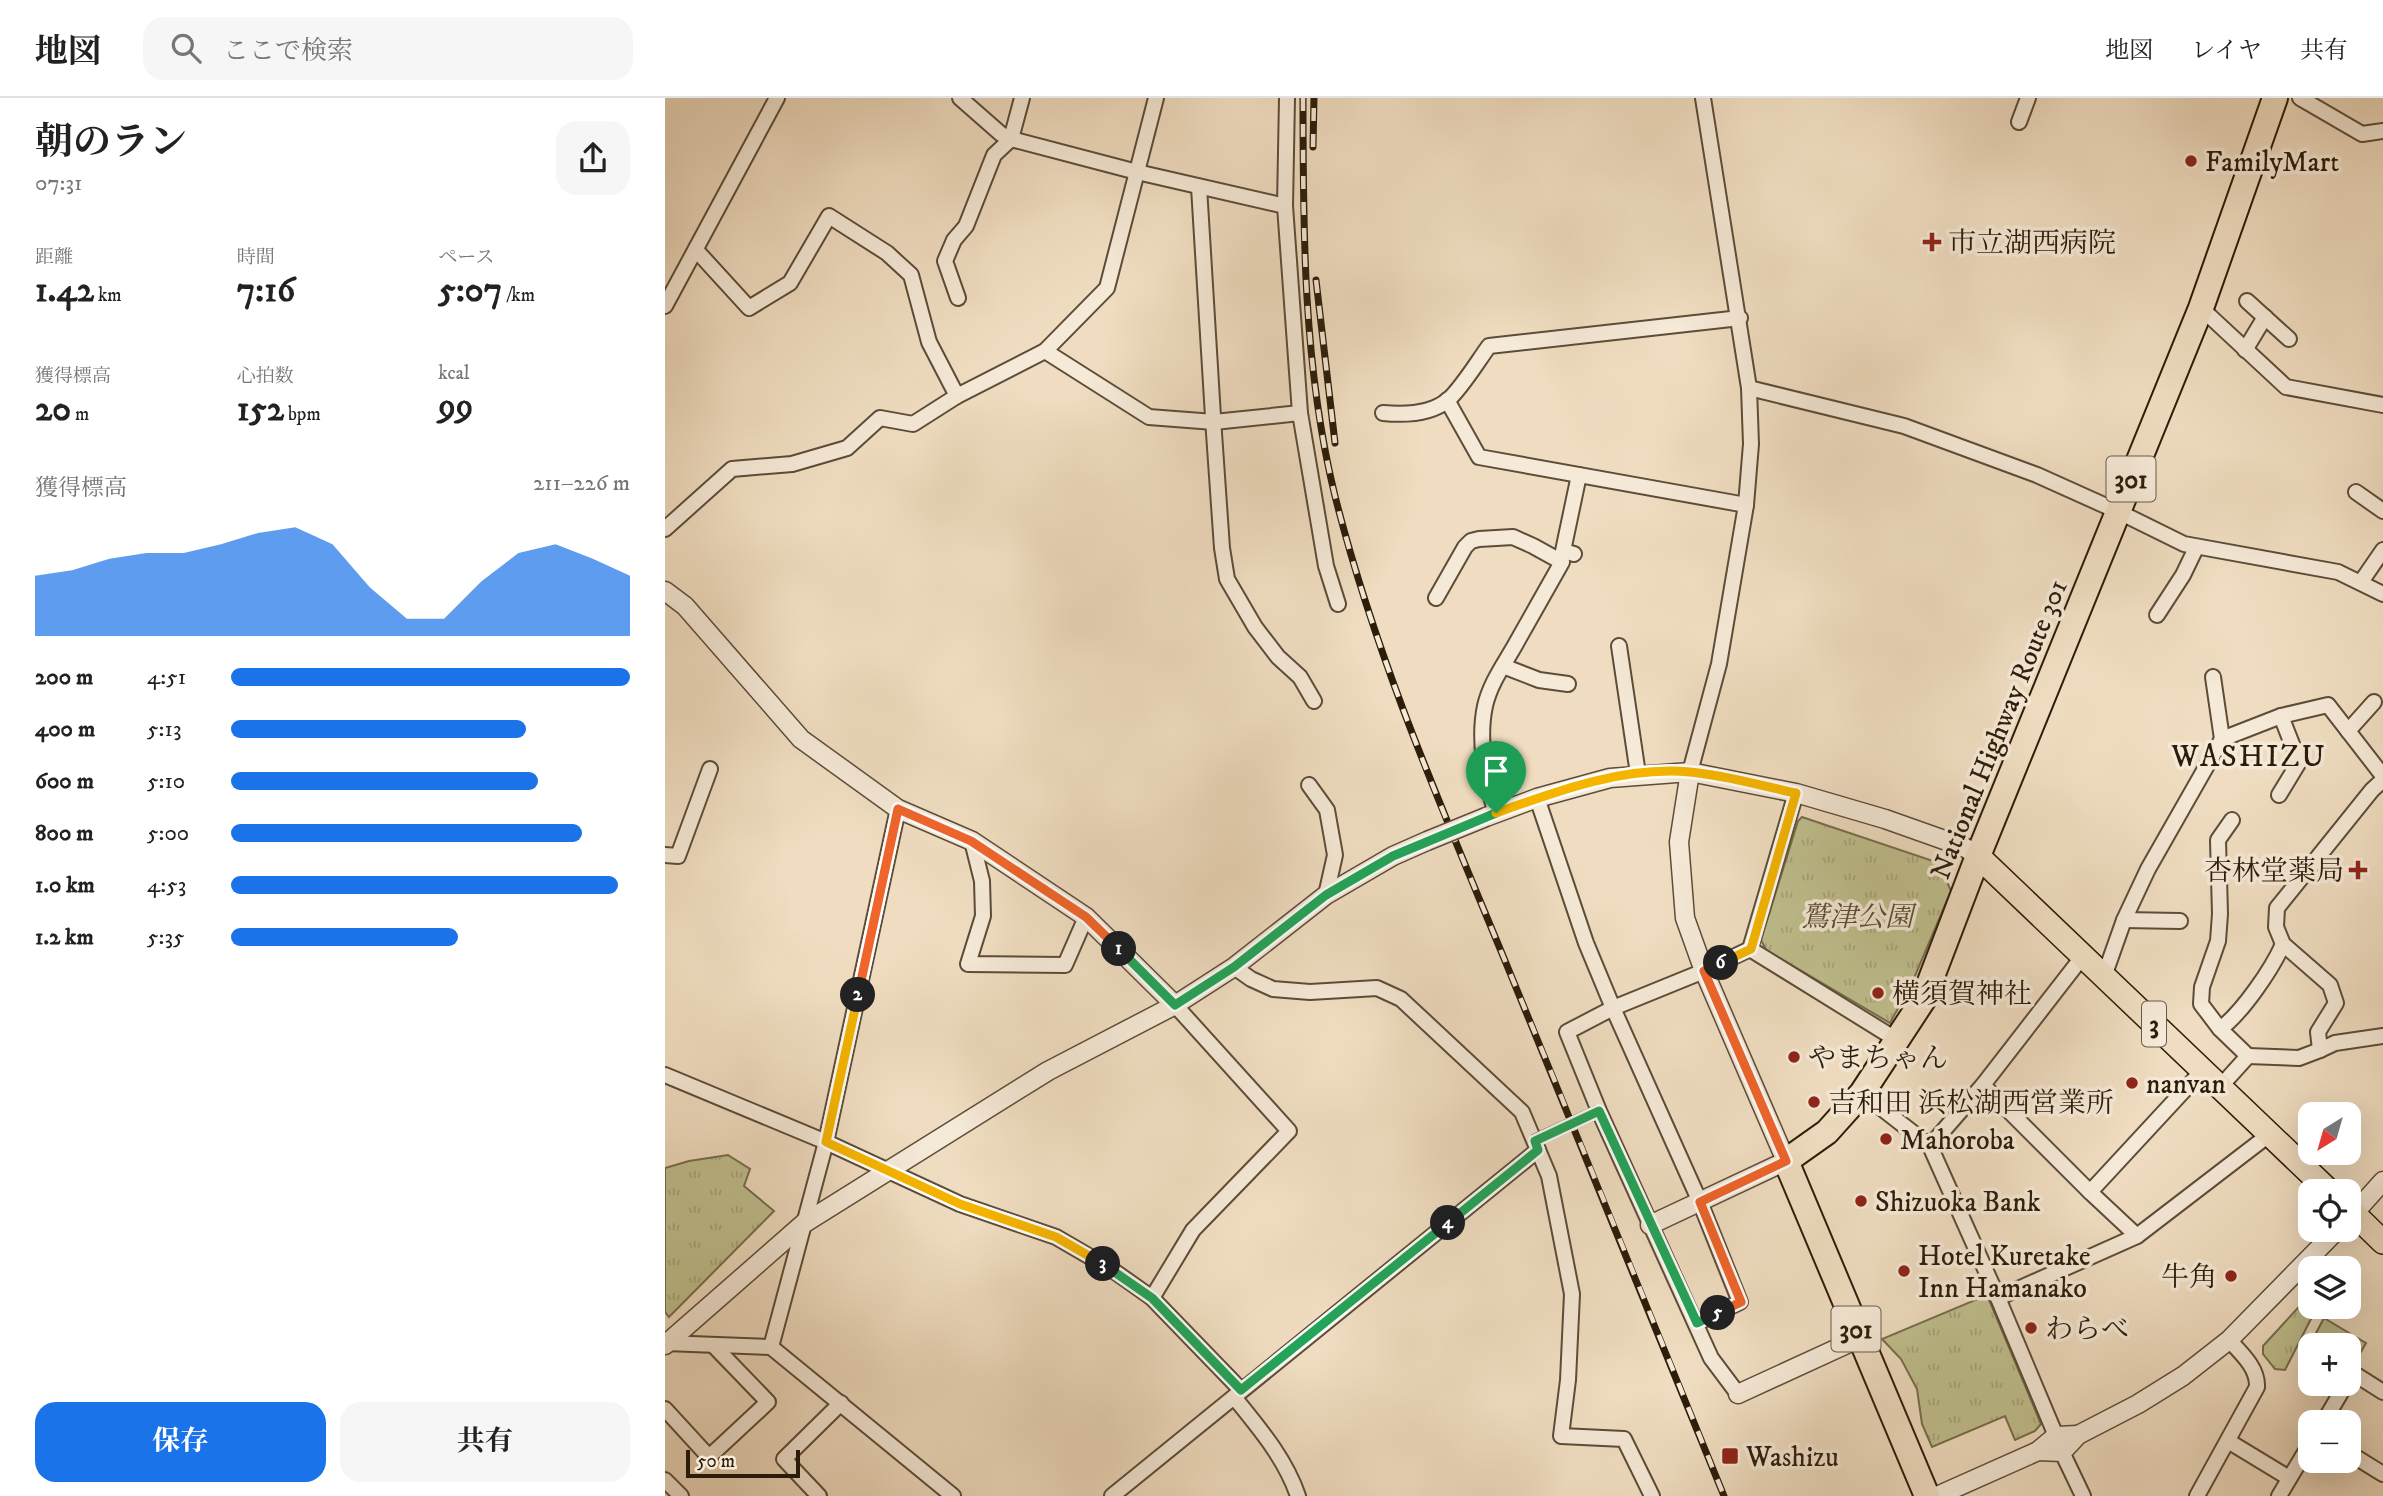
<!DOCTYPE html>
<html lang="ja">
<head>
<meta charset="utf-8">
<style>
	body { margin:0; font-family:"IM FELL DW Pica","Noto Serif JP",serif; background:#f6f6f6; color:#222; height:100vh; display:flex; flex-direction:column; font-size:26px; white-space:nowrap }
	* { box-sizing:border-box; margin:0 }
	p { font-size:23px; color:#767676 }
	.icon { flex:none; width:38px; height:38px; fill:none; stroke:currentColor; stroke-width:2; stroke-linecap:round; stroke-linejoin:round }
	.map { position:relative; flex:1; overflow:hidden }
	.drawer { display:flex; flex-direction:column; background:#fff; width:665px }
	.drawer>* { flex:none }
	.needle { width:46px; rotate:217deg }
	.buttons { position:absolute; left:1633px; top:1004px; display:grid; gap:14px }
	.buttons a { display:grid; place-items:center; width:63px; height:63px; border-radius:14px; background:#fff; box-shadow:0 7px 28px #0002; font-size:35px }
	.scale { position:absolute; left:21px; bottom:18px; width:114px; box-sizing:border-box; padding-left:7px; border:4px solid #2c1c0a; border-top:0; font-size:19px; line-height:24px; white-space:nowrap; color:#2c1c0a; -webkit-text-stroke:5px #f5e9d7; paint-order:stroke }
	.pin { position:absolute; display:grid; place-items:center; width:60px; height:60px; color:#fff; margin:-72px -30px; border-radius:50% 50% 50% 0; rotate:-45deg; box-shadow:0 0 7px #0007 }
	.pin .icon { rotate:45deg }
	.km { position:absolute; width:35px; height:35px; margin:-18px; border-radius:50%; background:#222; color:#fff; font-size:19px; line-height:35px; text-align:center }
	.round { display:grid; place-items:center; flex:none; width:74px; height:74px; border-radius:21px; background:#f6f6f6 }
	.overview { display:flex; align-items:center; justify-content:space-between; height:119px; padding:0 35px }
	h1 { font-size:38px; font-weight:700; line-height:52px }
	.metrics { display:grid; grid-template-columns:repeat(3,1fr); gap:10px; height:119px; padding:7px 35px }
	.metrics div { display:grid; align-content:center }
	.metrics b { font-size:35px; font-weight:700 }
	.metrics small { font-size:19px; font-weight:400 }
	.metrics p { font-size:19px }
	.chart { height:196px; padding:14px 35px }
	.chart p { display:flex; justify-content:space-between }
	.chart svg { width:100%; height:126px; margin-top:7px; fill:#1a73e8; opacity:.7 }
	.cta { display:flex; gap:14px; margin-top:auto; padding:14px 35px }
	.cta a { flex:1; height:80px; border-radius:21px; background:#1a73e8; color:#fff; font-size:28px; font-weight:700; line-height:80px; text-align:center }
	.cta a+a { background:#f6f6f6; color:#222 }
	ul { padding:0 35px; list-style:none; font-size:23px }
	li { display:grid; grid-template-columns:112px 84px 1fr; align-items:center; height:52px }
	li i { height:18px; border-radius:9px; background:#1a73e8 }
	header { display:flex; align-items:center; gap:42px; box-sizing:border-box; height:98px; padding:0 35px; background:#fff; border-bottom:2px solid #e0e0e0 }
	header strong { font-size:33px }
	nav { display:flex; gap:38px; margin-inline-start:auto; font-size:24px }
	.search { width:490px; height:63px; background:#f6f6f6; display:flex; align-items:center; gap:18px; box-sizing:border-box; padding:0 24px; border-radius:21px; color:#767676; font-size:26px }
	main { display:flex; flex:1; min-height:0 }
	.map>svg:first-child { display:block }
</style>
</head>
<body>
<header>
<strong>地図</strong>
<div class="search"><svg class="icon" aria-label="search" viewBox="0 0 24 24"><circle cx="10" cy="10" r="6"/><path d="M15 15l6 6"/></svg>ここで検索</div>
<nav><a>地図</a><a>レイヤ</a><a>共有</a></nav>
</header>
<main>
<section class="drawer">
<div class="overview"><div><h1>朝のラン</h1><p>07:31</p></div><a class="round"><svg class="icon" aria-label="share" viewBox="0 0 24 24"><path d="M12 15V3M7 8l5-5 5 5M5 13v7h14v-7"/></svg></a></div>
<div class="metrics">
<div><p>距離</p><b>1.42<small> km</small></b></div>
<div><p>時間</p><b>7:16</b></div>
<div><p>ペース</p><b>5:07<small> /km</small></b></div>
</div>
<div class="metrics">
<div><p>獲得標高</p><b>20<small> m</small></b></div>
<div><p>心拍数</p><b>152<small> bpm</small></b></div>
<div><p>kcal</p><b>99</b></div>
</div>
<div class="chart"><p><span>獲得標高</span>211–226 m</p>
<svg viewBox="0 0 160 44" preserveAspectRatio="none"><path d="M0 44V23L10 21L20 17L30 15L40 15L50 12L60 8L70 6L80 12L90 27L100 38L110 38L120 25L130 15L140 12L150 17L160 23V44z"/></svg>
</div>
<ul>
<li><b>200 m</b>4:51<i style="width:100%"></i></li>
<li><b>400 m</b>5:13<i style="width:74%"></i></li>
<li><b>600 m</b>5:10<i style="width:77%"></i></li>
<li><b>800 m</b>5:00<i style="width:88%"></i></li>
<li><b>1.0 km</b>4:53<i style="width:97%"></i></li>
<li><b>1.2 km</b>5:35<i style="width:57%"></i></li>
</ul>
<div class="cta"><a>保存</a><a>共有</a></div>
</section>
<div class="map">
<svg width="1718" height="1398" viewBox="0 0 1718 1398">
	<defs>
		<pattern id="grass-tufts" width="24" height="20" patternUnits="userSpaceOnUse" patternTransform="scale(1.75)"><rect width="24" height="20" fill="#c0bf8e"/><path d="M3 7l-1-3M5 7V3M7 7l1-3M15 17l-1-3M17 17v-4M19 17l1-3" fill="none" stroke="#a5a479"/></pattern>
	</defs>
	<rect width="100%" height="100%" fill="#f0ddc1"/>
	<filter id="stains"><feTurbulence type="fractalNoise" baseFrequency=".00286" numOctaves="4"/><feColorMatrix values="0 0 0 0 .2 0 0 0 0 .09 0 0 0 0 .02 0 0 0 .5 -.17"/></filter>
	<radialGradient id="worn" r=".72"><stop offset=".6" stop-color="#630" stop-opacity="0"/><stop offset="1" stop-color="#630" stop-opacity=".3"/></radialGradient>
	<g fill="url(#grass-tufts)" stroke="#766e4c" stroke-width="2">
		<path d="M1137,719L1274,765L1286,793L1247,885L1225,925L1101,852L1096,842L1133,723Z"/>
		<path d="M63,1057L85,1071L79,1088L109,1113L4,1219L0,1214V1070L24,1063Z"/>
		<path d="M1322,1197L1376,1326L1370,1333L1350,1342L1340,1318L1267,1349L1257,1326L1252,1291L1236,1261L1217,1241Z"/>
		<path d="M1641,1201L1645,1205V1209L1651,1211L1620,1272L1610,1271L1598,1256V1248Z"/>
		<path d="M1659,1220L1701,1245L1684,1275V1248H1645V1251L1643,1250Z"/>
	</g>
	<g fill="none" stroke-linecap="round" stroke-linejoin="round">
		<defs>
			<g id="minor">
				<path d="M295,0L336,36L346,41L472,74L620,108"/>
				<path d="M1635,0L1697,36L1718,33"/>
				<path d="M1354,24L1363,0"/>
				<path d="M534,89L549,335L557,450L562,481L590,529L613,559L635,579L649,603"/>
				<path d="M31,152L84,210L125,185L164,118L222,155L246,177L264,244L292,298"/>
				<path d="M293,200L280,163L289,142L301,128L329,57L346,41L357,0"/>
				<path d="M1582,203L1624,241"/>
				<path d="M0,208L112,0"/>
				<path d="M1536,210L1621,289L1718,307"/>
				<path d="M1580,252L1600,219"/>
				<path d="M380,253L484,319L549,324L635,315L620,108L622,0"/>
				<path d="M1084,290L1239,328L1372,377L1452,413L1519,446L1673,474L1718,496"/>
				<path d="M782,302L814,359L1081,407"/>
				<path d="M635,315L661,468L673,506"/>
				<path d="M718,315C739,317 766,316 783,302C796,291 813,263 824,248L1075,220"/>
				<path d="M1691,394L1718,413"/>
				<path d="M0,431L67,371L127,366L182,350L215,320L248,326L292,298L380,253L442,190L491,0"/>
				<path d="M909,456L898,453L914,377"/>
				<path d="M1696,484L1718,452"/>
				<path d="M771,500L800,449L806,443L814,441L848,439L868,448L897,464C881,492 865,521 849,549C838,568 825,586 820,608C813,641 820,683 831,715"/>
				<path d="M1492,517L1518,477L1531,450"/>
				<path d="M954,548L973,676"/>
				<path d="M838,568L874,582L903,586"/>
				<path d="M1548,579L1557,641"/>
				<path d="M1683,633L1709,604"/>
				<path d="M1025,674L1054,566L1081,407L1086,346L1084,290L1038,0"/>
				<path d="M644,687L662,712L670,757L661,797"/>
				<path d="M1614,697L1634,664L1616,618"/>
				<path d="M872,700L921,845L948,910L1035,1104L1075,1204L1032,1225"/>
				<path d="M307,743L317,783L318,818L303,866L400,867L421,819"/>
				<path d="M0,757L13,758L45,671"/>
				<path d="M1459,822L1515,823"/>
				<path d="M1085,851L1232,942"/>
				<path d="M569,869L586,881L608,891L645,894L712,890L736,901L857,1014L884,1078L907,1196L903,1282L896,1338L959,1341L987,1398"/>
				<path d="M1437,876L1442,870L1459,822L1483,771L1557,641L1616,618L1663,607L1718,678"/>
				<path d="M1555,931C1577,915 1607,871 1618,846"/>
				<path d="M1655,952L1670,945L1718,938"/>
				<path d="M1583,958L1634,960L1655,952L1653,934L1671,905L1665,887L1618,846L1611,829L1612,810L1707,692L1718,682"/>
				<path d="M0,977L161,1044L295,1106L391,1139L446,1171L487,1200L576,1292"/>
				<path d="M1318,987L1425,1094L1472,1138"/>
				<path d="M1555,989L1583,958L1555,931L1536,906L1537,889L1553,843L1555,816L1553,742L1567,722"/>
				<path d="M1197,995L1265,1048L1333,1200L1391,1338"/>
				<path d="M1265,1048L1318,987L1418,858"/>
				<path d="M1425,1094L1538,972"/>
				<path d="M487,1200L528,1132L624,1033L510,907"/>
				<path d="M1333,1200L1472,1138L1605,1036"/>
				<path d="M0,1245L106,1249L288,1398"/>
				<path d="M106,1249L161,1044L233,711"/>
				<path d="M1684,1282L1688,1275L1718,1294"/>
				<path d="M1073,1296L1046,1260L934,1013L902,934L948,910L1039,873L1085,851L1131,695"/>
				<path d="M569,1299C594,1330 620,1360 633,1398"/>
				<path d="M0,1311L44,1359L103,1304L49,1248"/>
				<path d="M1658,1325L1681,1286"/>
				<path d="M1563,1343L1624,1380"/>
				<path d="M1397,1354L1418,1398"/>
				<path d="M1684,1355L1718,1376"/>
				<path d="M0,1382L16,1398"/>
				<path d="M154,1398L119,1361L176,1305"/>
				<path d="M447,1398L873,1052"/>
				<path d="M1532,1398L1592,1289C1593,1270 1576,1255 1564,1242"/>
				<path d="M1614,1398L1645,1346"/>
			</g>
			<g id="tertiary">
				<path d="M0,493L20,508L136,641L233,711L307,743L421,819L510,907"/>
				<path d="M821,719L872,700L945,680L1025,674L1131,695L1220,721L1299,749L1313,758"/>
				<path d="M1684,1121L1718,1083"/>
				<path d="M985,1127L1121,1063L1039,873L1020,820L1014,744L1025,674"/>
				<path d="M0,1247L138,1126L383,973L510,907L569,869L661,797L728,758L762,743"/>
				<path d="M1073,1296L1195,1240"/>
				<path d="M1373,1353L1397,1354L1413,1337L1473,1306L1518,1278L1564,1242L1672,1132"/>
				<path d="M1272,1398L1373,1353L1391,1338L1413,1337"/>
			</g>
			<g id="primary">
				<path d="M1313,758L1665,1094"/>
				<path d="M1684,1111L1718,1144"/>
			</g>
			<path id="trunk" d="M1262,1398L1121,1063L1162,1034L1197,995L1258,902L1313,758L1536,210L1610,0"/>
		</defs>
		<use href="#minor" stroke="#5d4c38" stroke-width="18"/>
		<use href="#tertiary" stroke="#5d4c38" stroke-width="21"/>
		<use href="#primary" stroke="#2c1c0a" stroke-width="26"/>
		<use href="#trunk" stroke="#2c1c0a" stroke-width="28"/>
		<use href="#minor" stroke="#f5e9d7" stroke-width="14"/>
		<use href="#tertiary" stroke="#f5e9d7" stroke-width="18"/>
		<use href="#primary" stroke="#f0ddc1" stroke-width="23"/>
		<use href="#trunk" stroke="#f0ddc1" stroke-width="24"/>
		<defs>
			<g id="rail">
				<path d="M638,0C638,132 638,268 670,398C711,561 779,715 843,870C916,1046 988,1222 1059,1398"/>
				<path d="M648,49L649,0"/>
				<path d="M651,182L670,345"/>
			</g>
		</defs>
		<use href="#rail" stroke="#2c1c0a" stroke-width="7"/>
		<use href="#rail" stroke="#f5e9d7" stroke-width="4.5" stroke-dasharray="13" stroke-linecap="butt"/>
		<defs>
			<path id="pedestrian-bridge" d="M869,1043L934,1013"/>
			<path id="tertiary-bridge" d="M762,743L821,719"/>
		</defs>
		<use href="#pedestrian-bridge" stroke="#5d4c38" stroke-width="14" stroke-linecap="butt"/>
		<use href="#tertiary-bridge" stroke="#5d4c38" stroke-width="21" stroke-linecap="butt"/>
		<use href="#pedestrian-bridge" stroke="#f5e9d7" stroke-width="10"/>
		<use href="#tertiary-bridge" stroke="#f5e9d7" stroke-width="18"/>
	</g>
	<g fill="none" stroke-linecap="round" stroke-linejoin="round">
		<defs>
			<path id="split-1" d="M454,851L510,907L569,869L661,797L728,758L831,715"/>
			<path id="split-2" d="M193,897L233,711L306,743L421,819L454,851"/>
			<path id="split-3" d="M193,897L161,1044L295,1106L391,1139L438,1166"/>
			<path id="split-4" d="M438,1166L487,1200L576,1292L783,1125"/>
			<path id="split-5" d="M783,1125L873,1052L870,1043L934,1013L1032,1225L1053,1215"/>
			<path id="split-6" d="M1053,1215L1076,1204L1035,1104L1121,1063L1039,873L1056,865"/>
			<path id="split-7" d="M831,715C892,693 959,668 1025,674C1060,677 1097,688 1131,695L1086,851L1056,865"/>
		</defs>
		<use href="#split-1" stroke="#fff" stroke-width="14"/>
		<use href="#split-2" stroke="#fff" stroke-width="14"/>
		<use href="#split-3" stroke="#fff" stroke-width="14"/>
		<use href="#split-4" stroke="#fff" stroke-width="14"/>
		<use href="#split-5" stroke="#fff" stroke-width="14"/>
		<use href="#split-6" stroke="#fff" stroke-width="14"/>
		<use href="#split-7" stroke="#fff" stroke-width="14"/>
		<use href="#split-1" stroke="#22a559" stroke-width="9"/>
		<use href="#split-2" stroke="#f0652b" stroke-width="9"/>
		<use href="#split-3" stroke="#f5b400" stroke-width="9"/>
		<use href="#split-4" stroke="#22a559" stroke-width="9"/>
		<use href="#split-5" stroke="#22a559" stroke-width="9"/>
		<use href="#split-6" stroke="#f0652b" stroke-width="9"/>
		<use href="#split-7" stroke="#f5b400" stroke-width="9"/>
	</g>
	<g fill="#8f2418" stroke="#f5e9d7" stroke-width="2.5">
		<circle cx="1526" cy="63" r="7"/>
		<path d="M1263.5 133.5h7v7h7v7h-7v7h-7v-7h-7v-7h7z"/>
		<path d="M1689.5 761.5h7v7h7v7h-7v7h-7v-7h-7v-7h7z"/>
		<circle cx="1213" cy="895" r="7"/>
		<circle cx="1129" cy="959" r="7"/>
		<circle cx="1467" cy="985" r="7"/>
		<circle cx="1149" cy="1004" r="7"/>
		<circle cx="1221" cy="1041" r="7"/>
		<circle cx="1196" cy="1103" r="7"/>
		<circle cx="1239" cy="1173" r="7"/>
		<circle cx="1566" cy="1178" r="7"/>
		<circle cx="1366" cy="1230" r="7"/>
		<rect x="1056" y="1349" width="18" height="18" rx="3.5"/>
	</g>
	<g text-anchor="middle" stroke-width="7" stroke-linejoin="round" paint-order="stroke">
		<g fill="#f5e9d7" stroke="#685a48" stroke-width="2">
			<rect x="1441.5" y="358.5" width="49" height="45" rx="5"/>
			<rect x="1477" y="903.5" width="24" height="45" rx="5"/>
			<rect x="1166.5" y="1208.5" width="49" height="45" rx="5"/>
		</g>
		<g font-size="26" font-weight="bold" fill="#2c1c0a">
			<text x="1466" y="390">301</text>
			<text x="1489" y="935">3</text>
			<text x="1191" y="1240">301</text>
		</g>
		<g font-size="28" fill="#2c1c0a" stroke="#f5e9d7" text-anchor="start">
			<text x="1540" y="73">FamilyMart</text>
			<text x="1283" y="154">市立湖西病院</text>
			<text x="1679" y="782" text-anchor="end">杏林堂薬局</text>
			<text x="1227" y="905">横須賀神社</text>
			<text x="1143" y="969">やまちゃん</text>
			<text x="1481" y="995">nanvan</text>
			<text x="1163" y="1014">吉和田 浜松湖西営業所</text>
			<text x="1235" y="1051">Mahoroba</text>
			<text x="1210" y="1113">Shizuoka Bank</text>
			<text x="1253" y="1167">Hotel Kuretake<tspan x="1253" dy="32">Inn Hamanako</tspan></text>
			<text x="1552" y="1188" text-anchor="end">牛角</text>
			<text x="1380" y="1240">わらべ</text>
			<text x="1081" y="1368">Washizu</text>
		</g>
		<g font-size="28" fill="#2c1c0a" stroke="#f5e9d7">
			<text transform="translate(1333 631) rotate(-68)" y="10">National Highway Route 301</text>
		</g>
		<g font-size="28" font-style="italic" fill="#584d32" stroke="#f5e9d7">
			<text x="1192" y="828">鷲津公園</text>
		</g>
		<g font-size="30" letter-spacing="2" fill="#2c1c0a" stroke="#f5e9d7">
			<text x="1584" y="668">WASHIZU</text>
		</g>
	</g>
	<rect width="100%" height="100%" filter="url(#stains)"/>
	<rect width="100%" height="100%" fill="url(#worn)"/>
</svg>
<div class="buttons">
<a><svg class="needle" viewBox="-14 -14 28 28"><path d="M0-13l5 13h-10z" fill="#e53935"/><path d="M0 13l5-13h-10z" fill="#767676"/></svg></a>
<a><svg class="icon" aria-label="locate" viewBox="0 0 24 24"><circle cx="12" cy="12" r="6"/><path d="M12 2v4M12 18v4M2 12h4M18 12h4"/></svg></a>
<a><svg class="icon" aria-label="layers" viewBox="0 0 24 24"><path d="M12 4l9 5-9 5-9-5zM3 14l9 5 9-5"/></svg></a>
<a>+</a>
<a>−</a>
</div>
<div class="scale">50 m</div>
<div class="pin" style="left:831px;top:715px;background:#1e9e55"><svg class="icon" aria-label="arrive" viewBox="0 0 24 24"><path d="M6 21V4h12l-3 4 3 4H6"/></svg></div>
<b class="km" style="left:454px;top:851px">1</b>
<b class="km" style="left:193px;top:897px">2</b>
<b class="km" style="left:438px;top:1166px">3</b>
<b class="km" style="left:783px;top:1125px">4</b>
<b class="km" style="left:1053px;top:1215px">5</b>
<b class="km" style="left:1056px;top:865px">6</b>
</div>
</main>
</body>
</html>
